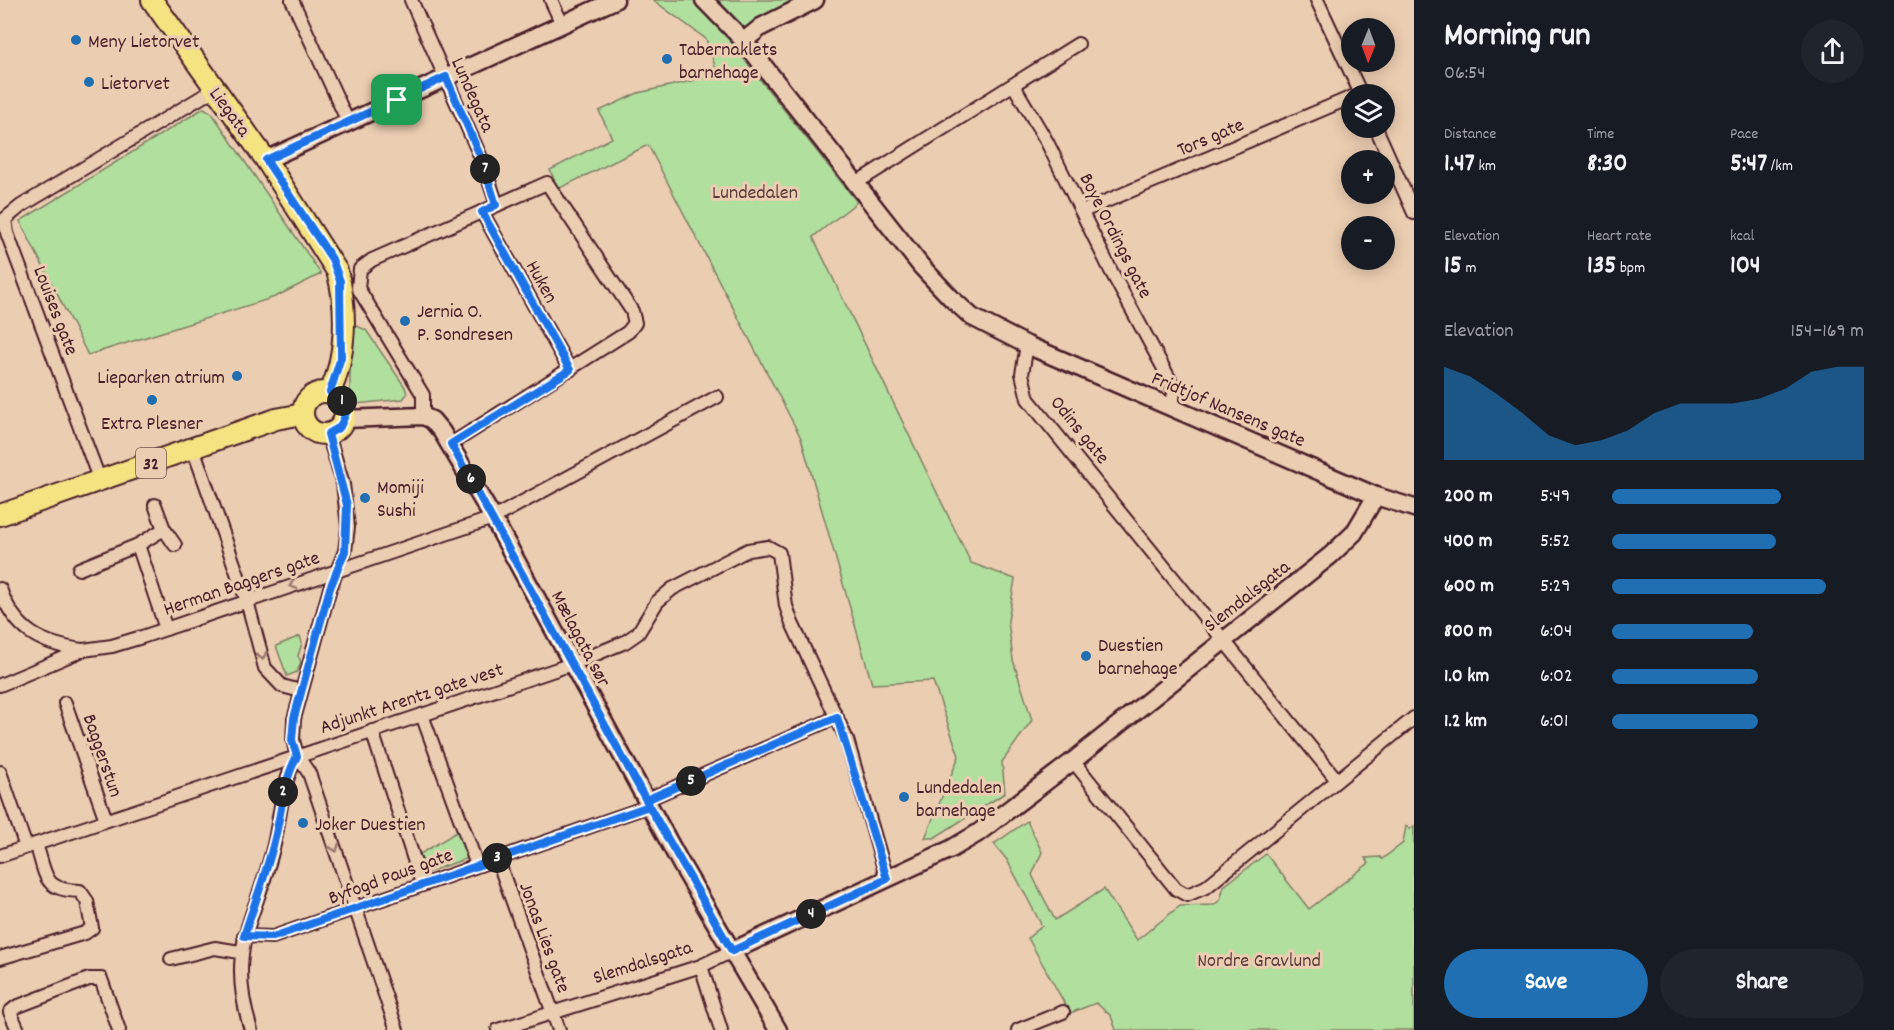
<!DOCTYPE html>
<html lang="en">
<head>
<meta charset="utf-8">
<style>
	body { margin:0; font-family:Dekko,sans-serif; background:#20242c; color:#f1f3f6; height:100vh; display:flex; flex-direction:column; font-size:22px; white-space:nowrap }
	* { box-sizing:border-box; margin:0 }
	p { font-size:20px; color:#9ea1a6 }
	.icon { flex:none; width:33px; height:33px; fill:none; stroke:currentColor; stroke-width:2; stroke-linecap:round; stroke-linejoin:round }
	.map { position:relative; flex:1; overflow:hidden }
	.panel { display:flex; flex-direction:column; background:#171b24; width:480px }
	.panel>* { flex:none }
	.needle { width:39px; rotate:181deg }
	.controls { position:absolute; left:1341px; top:18px; display:grid; gap:12px }
	.controls a { display:grid; place-items:center; width:54px; height:54px; border-radius:50%; background:#171b24; box-shadow:0 3px 15px #0003; font-size:30px }
	.pin { position:absolute; display:grid; place-items:center; width:51px; height:51px; color:#fff; margin:-26px; border-radius:12px; box-shadow:0 3px 9px #0006 }
	.km { position:absolute; width:30px; height:30px; margin:-15px; border-radius:50%; background:#222; color:#fff; font-size:16px; line-height:30px; text-align:center }
	.round { display:grid; place-items:center; flex:none; width:63px; height:63px; border-radius:32px; background:#20242c }
	.summary { display:flex; align-items:center; justify-content:space-between; height:102px; padding:0 30px }
	h1 { font-size:33px; font-weight:700; line-height:45px }
	.metrics { display:grid; grid-template-columns:repeat(3,1fr); gap:9px; height:102px; padding:6px 30px }
	.metrics div { display:grid; align-content:center }
	.metrics b { font-size:26px; font-weight:700 }
	.metrics small { font-size:16px; font-weight:400 }
	.metrics p { font-size:16px }
	.chart { height:168px; padding:12px 30px }
	.chart p { display:flex; justify-content:space-between }
	.chart svg { width:100%; height:108px; margin-top:6px; fill:#1f6fb2; opacity:.7 }
	.primary-button { display:flex; gap:12px; margin-top:auto; padding:12px 30px }
	.primary-button a { flex:1; height:69px; border-radius:36px; background:#1f6fb2; color:#fff; font-size:24px; font-weight:700; line-height:69px; text-align:center }
	.primary-button a+a { background:#20242c; color:#f1f3f6 }
	ul { padding:0 30px; list-style:none; font-size:20px }
	li { display:grid; grid-template-columns:96px 72px 1fr; align-items:center; height:45px }
	li i { height:15px; border-radius:8px; background:#1f6fb2 }
	main { display:flex; flex:1; min-height:0 }
	.map>svg:first-child { display:block }
</style>
</head>
<body>
<main>
<div class="map">
<svg width="1414" height="1030" viewBox="0 0 1414 1030">
	<rect width="100%" height="100%" fill="#ebcdb1"/>
	<filter id="ink" filterUnits="userSpaceOnUse"><feTurbulence type="fractalNoise" baseFrequency=".0167" numOctaves="2"/><feDisplacementMap in="SourceGraphic" scale="12" xChannelSelector="R" yChannelSelector="G"/><feConvolveMatrix kernelMatrix="1 2 1 2 8 2 1 2 1" color-interpolation-filters="sRGB"/></filter>
	<g filter="url(#ink)">
		<g fill="#b1df9e" stroke="#7e7f64" stroke-width="1.5">
			<path d="M653,0H812L732,44L857,202L813,237L971,563L1015,579L1008,621L1013,660L1032,720L1002,762L1005,793L934,838H925L959,756L933,681L872,684L801,438L648,145L558,189L550,170L612,138L599,111L638,93L718,75L706,39Z"/>
			<path d="M204,108L212,113L321,274L275,297L88,355L20,221Z"/>
			<path d="M350,323L366,330L405,387L407,394L403,399L356,404L350,392Z"/>
			<path d="M300,636L302,643L298,656L301,662L297,672L287,676L276,646Z"/>
			<path d="M1027,821L1042,852L1032,875L1055,920L1104,889L1137,940L1180,906L1214,905L1220,900L1224,886L1266,854L1309,909L1369,863L1365,858L1380,857L1382,859L1403,843L1406,826L1410,829L1414,826V1030H1116L1111,1016L1096,1003L1070,1013L1028,938L1042,926L1007,860L994,844Z"/>
			<path d="M458,831L468,858L425,873L420,854Z"/>
		</g>
		<g fill="none" stroke-linecap="round" stroke-linejoin="round">
			<defs>
				<g id="minor">
					<path d="M292,0L348,122"/>
					<path d="M411,0L482,160L497,205"/>
					<path d="M551,0L562,24"/>
					<path d="M1317,0L1361,94"/>
					<path d="M1014,86L1047,142L1111,271L1170,380L1174,392L1172,406"/>
					<path d="M1376,128L1414,213"/>
					<path d="M856,183L1078,44"/>
					<path d="M1083,211L1352,97"/>
					<path d="M482,212L570,370"/>
					<path d="M1027,345L1022,374L1028,399L1337,780"/>
					<path d="M423,416V395L358,288L360,269L372,260L547,183L632,311L635,323L628,332L451,444"/>
					<path d="M193,448L247,601L265,668L282,686L301,691"/>
					<path d="M100,481L7,233L5,219L21,206L215,89"/>
					<path d="M155,505L164,529L175,545"/>
					<path d="M138,545L166,629"/>
					<path d="M79,569L138,545L164,529"/>
					<path d="M0,589C15,631 41,644 82,650"/>
					<path d="M0,685L83,650L112,646L142,637L493,518L717,397"/>
					<path d="M65,703L106,820"/>
					<path d="M422,715L477,865"/>
					<path d="M372,731L422,884"/>
					<path d="M297,756L309,773L397,1030"/>
					<path d="M1073,761L1176,889L1187,895L1206,887L1414,718"/>
					<path d="M0,772L26,847"/>
					<path d="M646,800L837,717"/>
					<path d="M0,856L422,715L572,664L625,642L638,633L657,602L672,589L748,550L768,547L779,553L786,606L792,623L847,740L887,879"/>
					<path d="M497,858L559,1030"/>
					<path d="M244,936L273,937L649,806"/>
					<path d="M0,958L85,933L92,928L87,901L80,891C42,890 47,876 36,844"/>
					<path d="M171,959L215,948L240,952"/>
					<path d="M701,966L721,1030"/>
					<path d="M18,1030L10,1012L16,1007L89,979H101L119,1030"/>
					<path d="M251,1030C224,944 258,918 275,840C281,810 282,784 297,756L293,740L294,719L330,588L345,551L348,527L343,484L328,434"/>
					<path d="M498,1030L701,966L732,951"/>
					<path d="M1018,1030L1063,1012"/>
				</g>
				<g id="tertiary">
					<path d="M704,0L744,41L921,266L952,299L972,317L1027,345L1376,496L1414,508"/>
					<path d="M744,41L761,27L815,0"/>
					<path d="M266,160L615,0"/>
					<path d="M345,419L423,416L432,420L442,432L493,518L681,864L778,1030"/>
					<path d="M732,951L951,849L978,833L1073,761L1331,555L1354,533L1376,496"/>
				</g>
				<g id="primary">
					<path d="M152,0L266,160L337,271C348,308 346,358 330,392"/>
					<circle cx="324" cy="413" r="21"/>
					<path d="M0,515L276,419L303,414"/>
				</g>
			</defs>
			<use href="#minor" stroke="#4a1f2b" stroke-width="16"/>
			<use href="#tertiary" stroke="#4a1f2b" stroke-width="21"/>
			<use href="#primary" stroke="#4a1f2b" stroke-width="24"/>
			<use href="#minor" stroke="#ebcdb1" stroke-width="12"/>
			<use href="#tertiary" stroke="#ebcdb1" stroke-width="16"/>
			<use href="#primary" stroke="#f5e382" stroke-width="20"/>
		</g>
		<defs><path id="oneway-chevron" d="M-2-3.5L2.5 0L-2 3.5" fill="none" stroke-width="1.6" stroke-linecap="round" stroke-linejoin="round" transform="scale(1.5)"/></defs>
		<g stroke="#9a766e">
			<use href="#oneway-chevron" transform="translate(293 585) rotate(161)"/>
			<use href="#oneway-chevron" transform="translate(262 656) rotate(75)"/>
			<use href="#oneway-chevron" transform="translate(335 848) rotate(71)"/>
		</g>
	</g>
	<g fill="none" stroke-linecap="round" stroke-linejoin="round" filter="url(#ink)">
		<defs>
			<path id="route" d="M446,77L482,160L496,205L482,212L570,370L451,444L646,800L837,717L887,879L732,951L649,806L273,937L244,936C254,905 266,874 274,842C282,812 282,784 297,756L292,740L294,718L330,588L345,551L347,505L328,434L340,427L346,413L340,398L330,392L341,357L340,281L332,259L266,160Z"/>
		</defs>
		<use href="#route" stroke="#fff" stroke-width="12"/>
		<use href="#route" stroke="#1a73e8" stroke-width="8"/>
	</g>
	<g fill="#1f6fb2" stroke="#ebcdb1" stroke-width="2">
		<circle cx="76" cy="40" r="6"/>
		<circle cx="667" cy="59" r="6"/>
		<circle cx="89" cy="82" r="6"/>
		<circle cx="405" cy="321" r="6"/>
		<circle cx="237" cy="376" r="6"/>
		<circle cx="152" cy="400" r="6"/>
		<circle cx="365" cy="498" r="6"/>
		<circle cx="1086" cy="656" r="6"/>
		<circle cx="904" cy="797" r="6"/>
		<circle cx="303" cy="823" r="6"/>
	</g>
	<g text-anchor="middle" stroke-width="6" stroke-linejoin="round" paint-order="stroke">
		<rect fill="#ebcdb1" stroke="#7a5353" stroke-width="1.5" x="136" y="448" width="30" height="30" rx="4.5"/>
		<g font-size="18" font-weight="bold" fill="#4a1f2b">
			<text x="151" y="469">32</text>
		</g>
		<g font-size="20" fill="#4a1f2b" stroke="#ebcdb1" text-anchor="start">
			<text x="88" y="47">Meny Lietorvet</text>
			<text x="679" y="55">Tabernaklets<tspan x="679" dy="23">barnehage</tspan></text>
			<text x="101" y="89">Lietorvet</text>
			<text x="417" y="317">Jernia O.<tspan x="417" dy="23">P. Sondresen</tspan></text>
			<text x="225" y="383" text-anchor="end">Lieparken atrium</text>
			<text x="152" y="429" text-anchor="middle">Extra Plesner</text>
			<text x="377" y="493">Momiji<tspan x="377" dy="23">Sushi</tspan></text>
			<text x="1098" y="651">Duestien<tspan x="1098" dy="23">barnehage</tspan></text>
			<text x="916" y="793">Lundedalen<tspan x="916" dy="23">barnehage</tspan></text>
			<text x="315" y="830">Joker Duestien</text>
		</g>
		<g font-size="20" fill="#4a1f2b" stroke="#ebcdb1">
			<text transform="translate(474 94) rotate(66)" y="7">Lundegata</text>
			<text transform="translate(231 111) rotate(54)" y="7">Liegata</text>
			<text transform="translate(1210 136) rotate(-23)" y="7">Tors gate</text>
			<text transform="translate(1117 235) rotate(63)" y="7">Boye Ordings gate</text>
			<text transform="translate(543 281) rotate(61)" y="7">Huken</text>
			<text transform="translate(57 310) rotate(69)" y="7">Louises gate</text>
			<text transform="translate(1229 408) rotate(23)" y="7">Fridtjof Nansens gate</text>
			<text transform="translate(1081 429) rotate(51)" y="7">Odins gate</text>
			<text transform="translate(241 582) rotate(-19)" y="7">Herman Baggers gate</text>
			<text transform="translate(1246 595) rotate(-38)" y="7">Slemdalsgata</text>
			<text transform="translate(582 638) rotate(62)" y="7">Mælagata sør</text>
			<text transform="translate(411 697) rotate(-18)" y="7">Adjunkt Arentz gate vest</text>
			<text transform="translate(104 755) rotate(71)" y="7">Baggerstun</text>
			<text transform="translate(390 875) rotate(-20)" y="7">Byfogd Paus gate</text>
			<text transform="translate(546 937) rotate(70)" y="7">Jonas Lies gate</text>
			<text transform="translate(642 961) rotate(-18)" y="7">Slemdalsgata</text>
		</g>
		<g font-size="20" fill="#593c3c" stroke="#ebcdb1">
			<text x="755" y="198">Lundedalen</text>
			<text x="1259" y="966">Nordre Gravlund</text>
		</g>
	</g>
</svg>
<div class="controls">
<a><svg class="needle" viewBox="-14 -14 28 28"><path d="M0-13l5 13h-10z" fill="#e53935"/><path d="M0 13l5-13h-10z" fill="#9ea1a6"/></svg></a>
<a><svg class="icon" aria-label="layers" viewBox="0 0 24 24"><path d="M12 4l9 5-9 5-9-5zM3 14l9 5 9-5"/></svg></a>
<a>+</a>
<a>−</a>
</div>
<div class="pin" style="left:397px;top:100px;background:#1e9e55"><svg class="icon" aria-label="arrive" viewBox="0 0 24 24"><path d="M6 21V4h12l-3 4 3 4H6"/></svg></div>
<b class="km" style="left:342px;top:401px">1</b>
<b class="km" style="left:283px;top:792px">2</b>
<b class="km" style="left:497px;top:858px">3</b>
<b class="km" style="left:811px;top:914px">4</b>
<b class="km" style="left:691px;top:781px">5</b>
<b class="km" style="left:471px;top:479px">6</b>
<b class="km" style="left:485px;top:169px">7</b>
</div>
<section class="panel">
<div class="summary"><div><h1>Morning run</h1><p>06:54</p></div><a class="round"><svg class="icon" aria-label="share" viewBox="0 0 24 24"><path d="M12 15V3M7 8l5-5 5 5M5 13v7h14v-7"/></svg></a></div>
<div class="metrics">
<div><p>Distance</p><b>1.47<small> km</small></b></div>
<div><p>Time</p><b>8:30</b></div>
<div><p>Pace</p><b>5:47<small> /km</small></b></div>
</div>
<div class="metrics">
<div><p>Elevation</p><b>15<small> m</small></b></div>
<div><p>Heart rate</p><b>135<small> bpm</small></b></div>
<div><p>kcal</p><b>104</b></div>
</div>
<div class="chart"><p><span>Elevation</span>154–169 m</p>
<svg viewBox="0 0 160 44" preserveAspectRatio="none"><path d="M0 44V6L10 10L20 17L30 25L40 34L50 38L60 36L70 32L80 25L90 21L100 21L110 21L120 19L130 15L140 8L150 6L160 6V44z"/></svg>
</div>
<ul>
<li><b>200 m</b>5:49<i style="width:67%"></i></li>
<li><b>400 m</b>5:52<i style="width:65%"></i></li>
<li><b>600 m</b>5:29<i style="width:85%"></i></li>
<li><b>800 m</b>6:04<i style="width:56%"></i></li>
<li><b>1.0 km</b>6:02<i style="width:58%"></i></li>
<li><b>1.2 km</b>6:01<i style="width:58%"></i></li>
</ul>
<div class="primary-button"><a>Save</a><a>Share</a></div>
</section>
</main>
</body>
</html>
